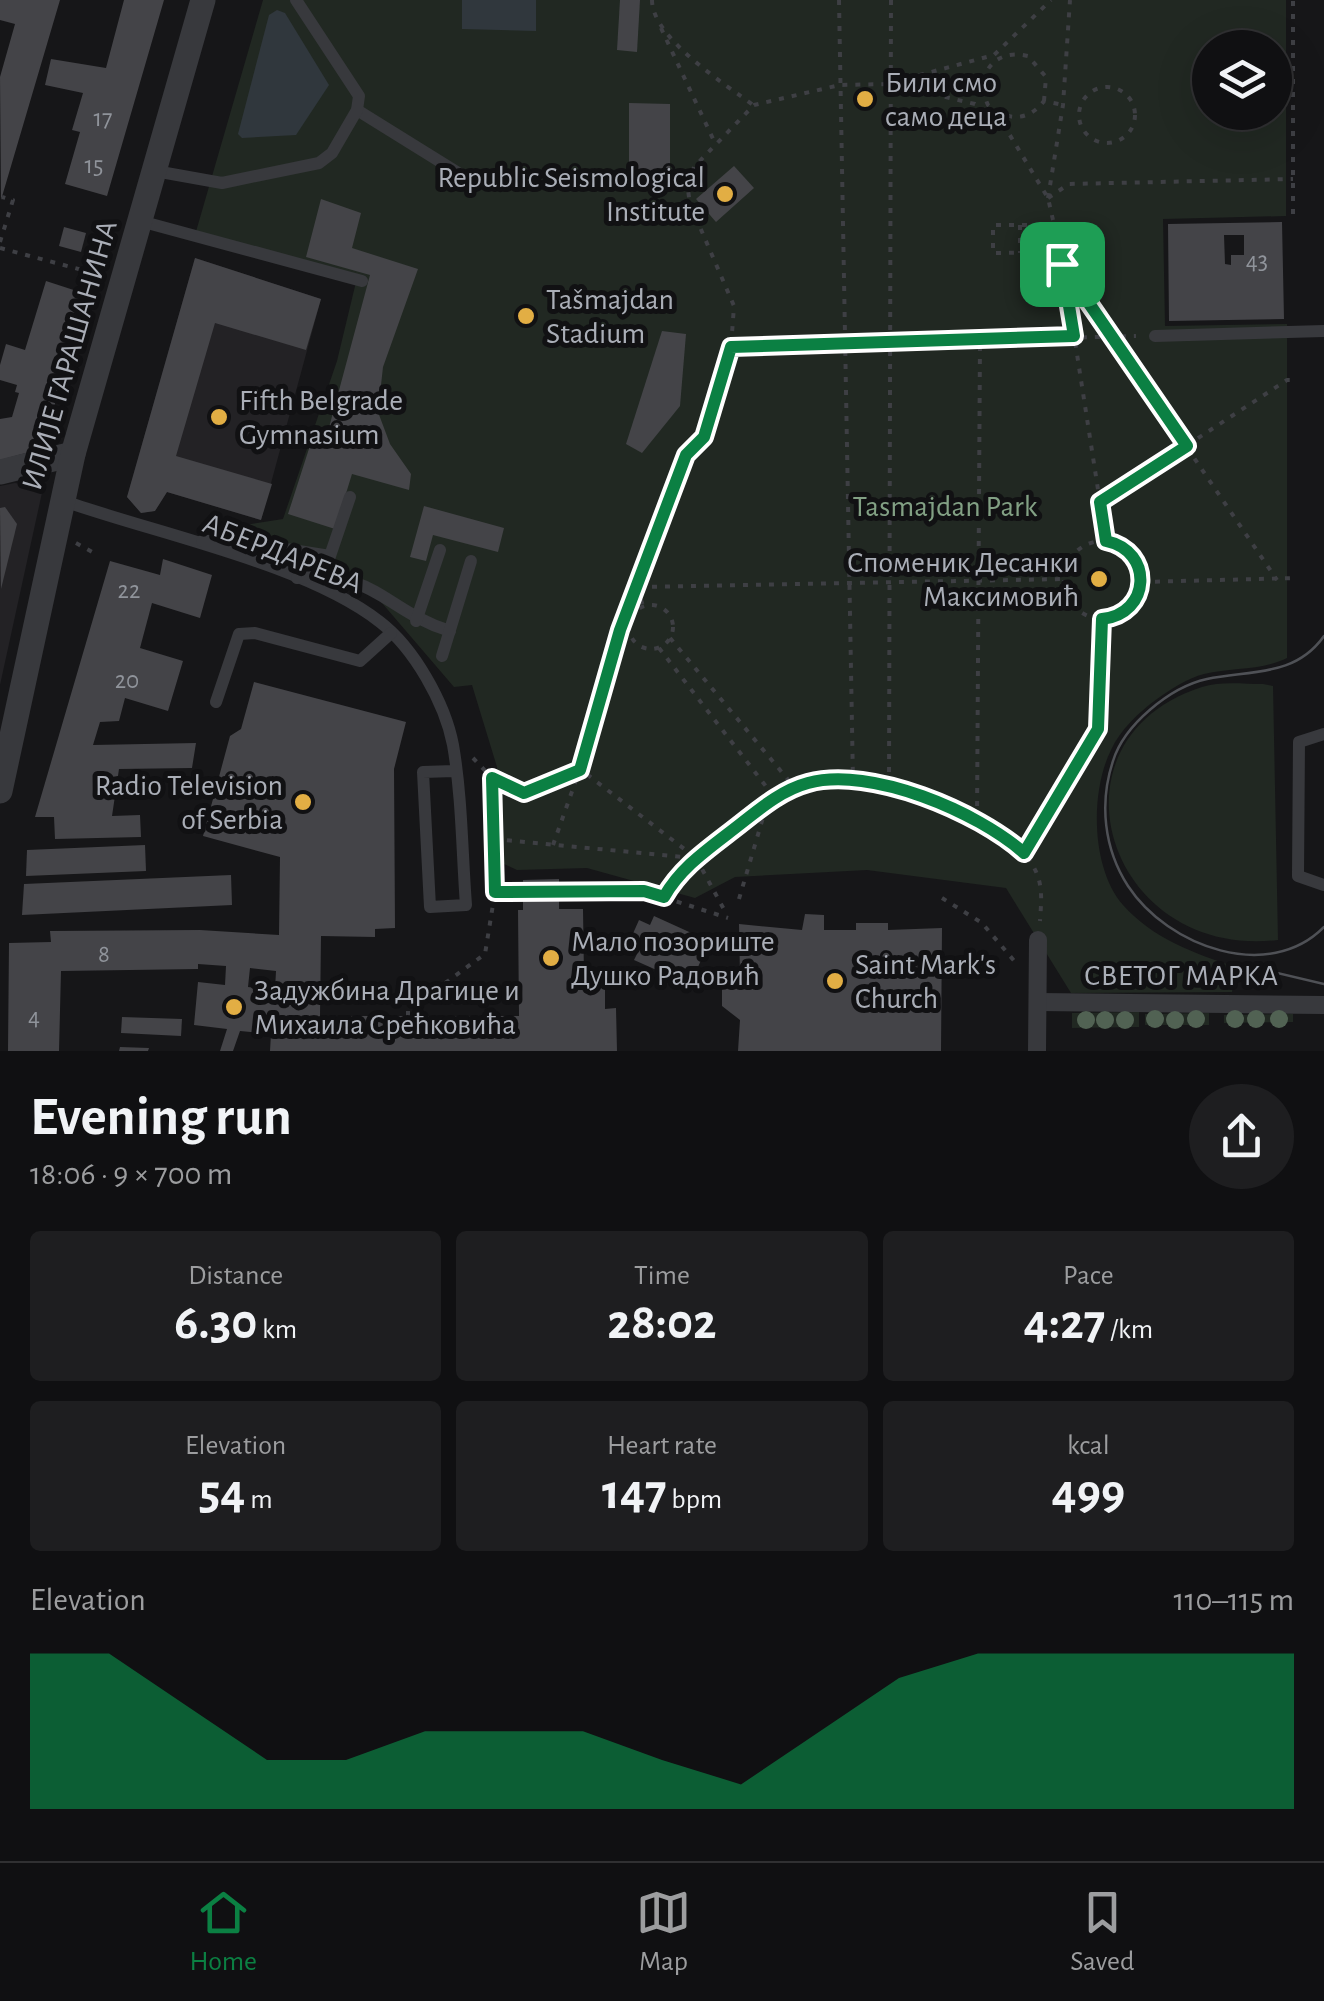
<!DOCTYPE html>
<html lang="en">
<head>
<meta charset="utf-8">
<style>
	body { margin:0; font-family:"Alegreya Sans",sans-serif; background:#1e1e20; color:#f1f3f6; height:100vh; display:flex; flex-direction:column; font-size:38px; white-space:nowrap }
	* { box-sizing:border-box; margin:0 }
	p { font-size:32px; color:#9c9d9f }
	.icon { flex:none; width:55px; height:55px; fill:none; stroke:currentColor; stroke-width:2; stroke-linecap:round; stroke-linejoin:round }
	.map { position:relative; height:1051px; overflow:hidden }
	.panel { display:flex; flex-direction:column; background:#101012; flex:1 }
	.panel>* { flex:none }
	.tools { position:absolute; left:1192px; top:30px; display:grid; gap:20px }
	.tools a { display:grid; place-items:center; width:100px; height:100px; border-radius:50%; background:#101012; box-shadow:0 10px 40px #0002,0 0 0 2px #303032; font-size:50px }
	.pin { position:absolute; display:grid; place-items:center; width:85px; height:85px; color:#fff; margin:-42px; border-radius:20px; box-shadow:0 5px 15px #0006 }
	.round { display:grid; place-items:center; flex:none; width:105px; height:105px; border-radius:52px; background:#1e1e20 }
	.head { display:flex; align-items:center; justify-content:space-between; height:170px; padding:0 30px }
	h1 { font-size:55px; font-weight:700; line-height:75px }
	.stats { display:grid; grid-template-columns:repeat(3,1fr); gap:15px; height:170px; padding:10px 30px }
	.stats div { display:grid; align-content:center; border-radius:10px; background:#1e1e20; text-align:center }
	.stats b { font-size:50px; font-weight:700 }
	.stats small { font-size:28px; font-weight:400 }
	.stats p { font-size:28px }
	.chart { height:280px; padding:20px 30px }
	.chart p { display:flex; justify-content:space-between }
	.chart svg { width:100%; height:180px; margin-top:10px; fill:#0b8043; opacity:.7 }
	.menu { display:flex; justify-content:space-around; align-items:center; height:140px; border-top:2px solid #303032; background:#101012; font-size:28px; color:#9c9d9f }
	.menu a { display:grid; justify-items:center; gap:5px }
	.menu .selected { color:#0b8043 }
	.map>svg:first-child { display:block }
</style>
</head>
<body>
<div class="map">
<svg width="1324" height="1051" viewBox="0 0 1324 1051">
	<rect width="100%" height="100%" fill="#161618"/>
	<g fill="#232225">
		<path d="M195,258L321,299L261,520L167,492L155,511L141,513L127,497Z"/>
		<path d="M15,483L43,488L0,685V486Z"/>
	</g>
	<g fill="#212822" fill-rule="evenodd">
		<path d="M263,0H1286V216L1163,219L1165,326L1287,324V658C1261,671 1232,667 1204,674C1188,678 1171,689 1157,699C1139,712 1120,730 1111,750C1090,792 1091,868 1123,905C1152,938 1195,954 1236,967L1232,992L1071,993L1006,888L867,870L735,877L695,898L587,868L517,870L504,864L497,767L472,685L454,687L370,589L213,530L283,519L337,361L356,282L195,235ZM1210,48H1275V112H1210Z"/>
		<path d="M1263,684L1273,686L1278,940C1106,960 1039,739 1202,687C1220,681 1243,684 1263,684Z"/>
		<path d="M1139,1012V1027L1072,1028V1013Z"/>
		<path d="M1209,1013V1025H1145V1014Z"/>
		<path d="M1293,1014V1022L1224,1023V1015Z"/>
	</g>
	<g fill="#30373d">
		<path d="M462,0H536V31L462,29Z"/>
		<path d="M277,10L285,13L329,85L296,135L242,138L238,134L269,15Z"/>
	</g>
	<g fill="#444448" fill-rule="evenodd">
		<path d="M0,0H60L1,200L0,77L15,24L0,20Z"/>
		<path d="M124,0H164L107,196L65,184L80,132L72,130L83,93L45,85L51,59L106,68Z"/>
		<path d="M620,0H640L637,52L617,50Z"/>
		<path d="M629,103L670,104V182H629Z"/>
		<path d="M734,166L754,188L716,222L696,199Z"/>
		<path d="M321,199L361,213L352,248L418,269L383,367L378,412L390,444L411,474L409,490L352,474L335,529L288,514L315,430L327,435L370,275L306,257Z"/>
		<path d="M1282,222L1284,319L1169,321L1168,224ZM1224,235H1244V255H1231V265L1225,264Z"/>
		<path d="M64,227L86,233L81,252L59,246Z"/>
		<path d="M195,258L321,299L306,350L215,323L176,456L272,484L261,520L167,492L155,511L141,513L127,497Z"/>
		<path d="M46,281L86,294L44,442L37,450L0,460V419L12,417L19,393L15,392L17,385L0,380V365L6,344L25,350Z"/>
		<path d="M662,331L686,334L680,406L642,453L626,444Z"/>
		<path d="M424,506L504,528L498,552L433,535L426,561L410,557Z"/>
		<path d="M5,507L17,524L1,589L0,508Z"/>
		<path d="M163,559L212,575L200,618L152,603L140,648L183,661L168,711L125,698L119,721L100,722L93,745L196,743L192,768L119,769L112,816L140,815L141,837L55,839L54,817H35L110,561L160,575Z"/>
		<path d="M254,682L406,722L394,769L395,928L375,929V937L321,936L320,1016H519L518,910H523V880L559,879V909H583L584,977H605V1009L616,1008L617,1051H270L271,1034L240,1031L233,1051H220L227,1029L194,1025L198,982L225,985L226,966L198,964V969L61,971L59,1051H8L9,943L51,942L50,931L200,930L279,935L280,857L203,836L230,736L241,729ZM250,968L276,971L275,990L248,987Z"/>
		<path d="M145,845L146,871L26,876L27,850Z"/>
		<path d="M231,875L232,905L22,915L24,884Z"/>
		<path d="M805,914L824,915V930H856V923H888V930L942,928L941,1051H738L740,1020L722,1006V988L740,975L739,924L802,930Z"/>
		<path d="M654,916L698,936L694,944L706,949L694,976L682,971L679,980L634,960L638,952L627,947L639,920L650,925Z"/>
		<path d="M122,1017L182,1019L181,1036L121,1033Z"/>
		<path d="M120,1047L149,1048L148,1051H119Z"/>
	</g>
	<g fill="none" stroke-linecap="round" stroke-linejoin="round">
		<g stroke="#3e3f44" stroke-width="4" stroke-dasharray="5 8" stroke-linecap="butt">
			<path d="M652,0C652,38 725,84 753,105"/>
			<path d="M839,0L853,781C907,789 1015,819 1037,874C1043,889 1041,905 1040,921"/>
			<path d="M661,28L714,141"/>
			<path d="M894,82L994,55L1051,0"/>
			<circle cx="1107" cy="115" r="28"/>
			<path d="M1044,101L1046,77L1028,56C995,48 974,74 988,105C1007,121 1028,122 1044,101L1063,105"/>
			<path d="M1048,198L1069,184L1293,179"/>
			<path d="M1048,198L1063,105L1070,0"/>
			<path d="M1293,214V0"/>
			<path d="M1020,225V253"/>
			<path d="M1053,225H993V253L1060,252"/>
			<path d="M0,242L13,200L2,197"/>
			<path d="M0,248L86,271L94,243L106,247"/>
			<path d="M1063,265L1277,580"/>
			<path d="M731,347L1136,336"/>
			<path d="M1100,502L1287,380H1294"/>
			<circle cx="1103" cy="580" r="39"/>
			<path d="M76,543L94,553"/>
			<path d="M1142,582L1296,578"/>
			<path d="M637,587L643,606"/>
			<path d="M639,587L1064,579"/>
			<circle cx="651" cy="627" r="22"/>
			<path d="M670,638L795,788"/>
			<path d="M659,648L775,798"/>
			<path d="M473,758L492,778L495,892L644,891L728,918"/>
			<path d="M493,778L525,793L580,769"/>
			<path d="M853,781C788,776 744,821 696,858L580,769L620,630L686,455L704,437L731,347L734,306L690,204L688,190L694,167L754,105L840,85L890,84L975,104L992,117L1008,132L1048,198L1063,264L1106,541"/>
			<path d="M889,785L891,0"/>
			<path d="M977,819L980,341"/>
			<path d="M494,839L693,858"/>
			<path d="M553,845L580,769"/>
			<path d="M1024,853L1098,729L1102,619"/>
			<path d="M696,858L727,915"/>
			<path d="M664,897L696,858"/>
			<path d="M942,898L982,923L1016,963"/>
			<path d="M739,899L767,804"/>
			<path d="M408,1016V1010L485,954L495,892L484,893"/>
		</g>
		<g stroke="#38393d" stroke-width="12">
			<path d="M357,110L460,174"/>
			<path d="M155,171L222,183L319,163L332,153L357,110L359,96L296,0"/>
			<path d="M140,221L362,281"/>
			<path d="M1155,336L1324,331"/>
			<path d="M61,500C153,533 305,563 380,622C414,648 445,703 453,745C462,797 462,853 466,905L430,907L423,772L454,771"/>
			<path d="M202,541H237L330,556L350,497"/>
			<path d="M297,578C375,569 385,611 450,631"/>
			<path d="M416,621L440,550"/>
			<path d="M442,656L471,561"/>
			<path d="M216,702L239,634L255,633L360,661L391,633"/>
			<path d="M1324,734L1299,742L1298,876L1324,885"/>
		</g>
		<g stroke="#38393d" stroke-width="18">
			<path d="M1038,1002L1324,1005"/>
			<path d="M1037,1051L1038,940"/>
		</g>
		<g stroke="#38393d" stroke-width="25">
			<path d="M0,472L73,454"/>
			<path d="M0,791L73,454L203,0"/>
		</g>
		<g stroke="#4f5156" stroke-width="2.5">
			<path d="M1324,636C1295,677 1251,670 1207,679C1170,687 1124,725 1113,761C1099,803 1104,849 1128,886C1168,947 1269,983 1324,927"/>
			<path d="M1248,966L1324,984"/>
		</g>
	</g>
	<g fill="#516253">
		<circle cx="1155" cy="1019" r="9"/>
		<circle cx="1196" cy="1019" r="9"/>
		<circle cx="1235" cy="1019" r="9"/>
		<circle cx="1256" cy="1019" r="9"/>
		<circle cx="1279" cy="1019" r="9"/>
		<circle cx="1086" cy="1020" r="9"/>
		<circle cx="1105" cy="1020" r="9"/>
		<circle cx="1125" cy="1020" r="9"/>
		<circle cx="1175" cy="1020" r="9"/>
	</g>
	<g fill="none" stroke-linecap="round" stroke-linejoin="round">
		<defs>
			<path id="route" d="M1062,264L1187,446L1100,502L1106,541C1154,551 1151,614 1102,619L1098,729L1024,853C978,812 871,766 808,783C778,791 754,814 730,832C704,852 680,869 664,897L644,891L495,892L492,778L524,793L580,770L620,630L686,455L704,437L731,347L1074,336Z"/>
		</defs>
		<use href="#route" stroke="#fff" stroke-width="20"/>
		<use href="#route" stroke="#0b8043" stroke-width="12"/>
	</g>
	<g fill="#e2ae44" stroke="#111113" stroke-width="4">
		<circle cx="865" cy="99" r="10"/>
		<circle cx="725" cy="194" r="10"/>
		<circle cx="526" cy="316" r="10"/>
		<circle cx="219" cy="417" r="10"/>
		<circle cx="1099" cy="579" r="10"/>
		<circle cx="303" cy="802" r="10"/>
		<circle cx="551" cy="958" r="10"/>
		<circle cx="835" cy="981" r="10"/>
		<circle cx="234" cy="1007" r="10"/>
	</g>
	<g text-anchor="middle" stroke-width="10" stroke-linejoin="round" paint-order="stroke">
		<g font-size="25" fill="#90949b">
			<text x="103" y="126">17</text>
			<text x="94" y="173">15</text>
			<text x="1257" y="269">43</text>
			<text x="129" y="598">22</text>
			<text x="127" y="688">20</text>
			<text x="104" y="962">8</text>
			<text x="34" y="1025">4</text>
		</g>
		<g font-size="30" fill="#aaaeb7" stroke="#111113" text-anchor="start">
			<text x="885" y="92">Били смо<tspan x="885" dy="34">само деца</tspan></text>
			<text x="705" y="187" text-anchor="end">Republic Seismological<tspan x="705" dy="34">Institute</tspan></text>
			<text x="546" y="309">Tašmajdan<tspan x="546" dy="34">Stadium</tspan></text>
			<text x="239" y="410">Fifth Belgrade<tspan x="239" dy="34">Gymnasium</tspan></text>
			<text x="1079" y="572" text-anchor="end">Споменик Десанки<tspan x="1079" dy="34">Максимовић</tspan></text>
			<text x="283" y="795" text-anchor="end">Radio Television<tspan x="283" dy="34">of Serbia</tspan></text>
			<text x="571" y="951">Мало позориште<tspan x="571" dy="34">Душко Радовић</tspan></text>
			<text x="855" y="974">Saint Mark's<tspan x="855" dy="34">Church</tspan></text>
			<text x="254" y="1000">Задужбина Драгице и<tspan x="254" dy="34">Михаила Срећковића</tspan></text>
		</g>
		<g font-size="30" fill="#aaaeb7" stroke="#111113">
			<text transform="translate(69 355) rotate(-74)" y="10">ИЛИЈЕ ГАРАШАНИНА</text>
			<text transform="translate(283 553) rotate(22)" y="10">АБЕРДАРЕВА</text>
			<text x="1181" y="985">СВЕТОГ МАРКА</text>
		</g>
		<g font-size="30" fill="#82a084" stroke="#111113">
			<text x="945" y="516">Tasmajdan Park</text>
		</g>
	</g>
</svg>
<div class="tools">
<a><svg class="icon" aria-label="layers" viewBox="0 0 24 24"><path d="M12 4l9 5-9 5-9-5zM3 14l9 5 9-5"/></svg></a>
</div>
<div class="pin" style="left:1062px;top:264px;background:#1e9e55"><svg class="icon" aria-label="arrive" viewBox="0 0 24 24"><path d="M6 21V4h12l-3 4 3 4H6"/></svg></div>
</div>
<section class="panel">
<div class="head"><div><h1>Evening run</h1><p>18:06 · 9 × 700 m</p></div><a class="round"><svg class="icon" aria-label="share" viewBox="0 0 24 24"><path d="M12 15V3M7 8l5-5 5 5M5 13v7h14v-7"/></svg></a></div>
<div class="stats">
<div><p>Distance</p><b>6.30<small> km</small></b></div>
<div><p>Time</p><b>28:02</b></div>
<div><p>Pace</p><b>4:27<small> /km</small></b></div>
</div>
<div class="stats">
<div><p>Elevation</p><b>54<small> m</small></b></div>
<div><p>Heart rate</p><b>147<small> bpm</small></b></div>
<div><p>kcal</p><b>499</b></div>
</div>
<div class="chart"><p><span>Elevation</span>110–115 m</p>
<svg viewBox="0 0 160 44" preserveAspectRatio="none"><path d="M0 44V6L10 6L20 19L30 32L40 32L50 25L60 25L70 25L80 32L90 38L100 25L110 12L120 6L130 6L140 6L150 6L160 6V44z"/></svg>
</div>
</section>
<nav class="menu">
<a class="selected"><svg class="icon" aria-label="home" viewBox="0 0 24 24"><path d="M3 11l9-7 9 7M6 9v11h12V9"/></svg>Home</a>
<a><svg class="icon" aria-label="map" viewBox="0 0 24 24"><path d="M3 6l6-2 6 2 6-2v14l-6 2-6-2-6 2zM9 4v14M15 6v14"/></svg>Map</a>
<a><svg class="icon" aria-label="saved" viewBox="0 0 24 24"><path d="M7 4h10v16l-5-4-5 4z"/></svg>Saved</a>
</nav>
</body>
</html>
